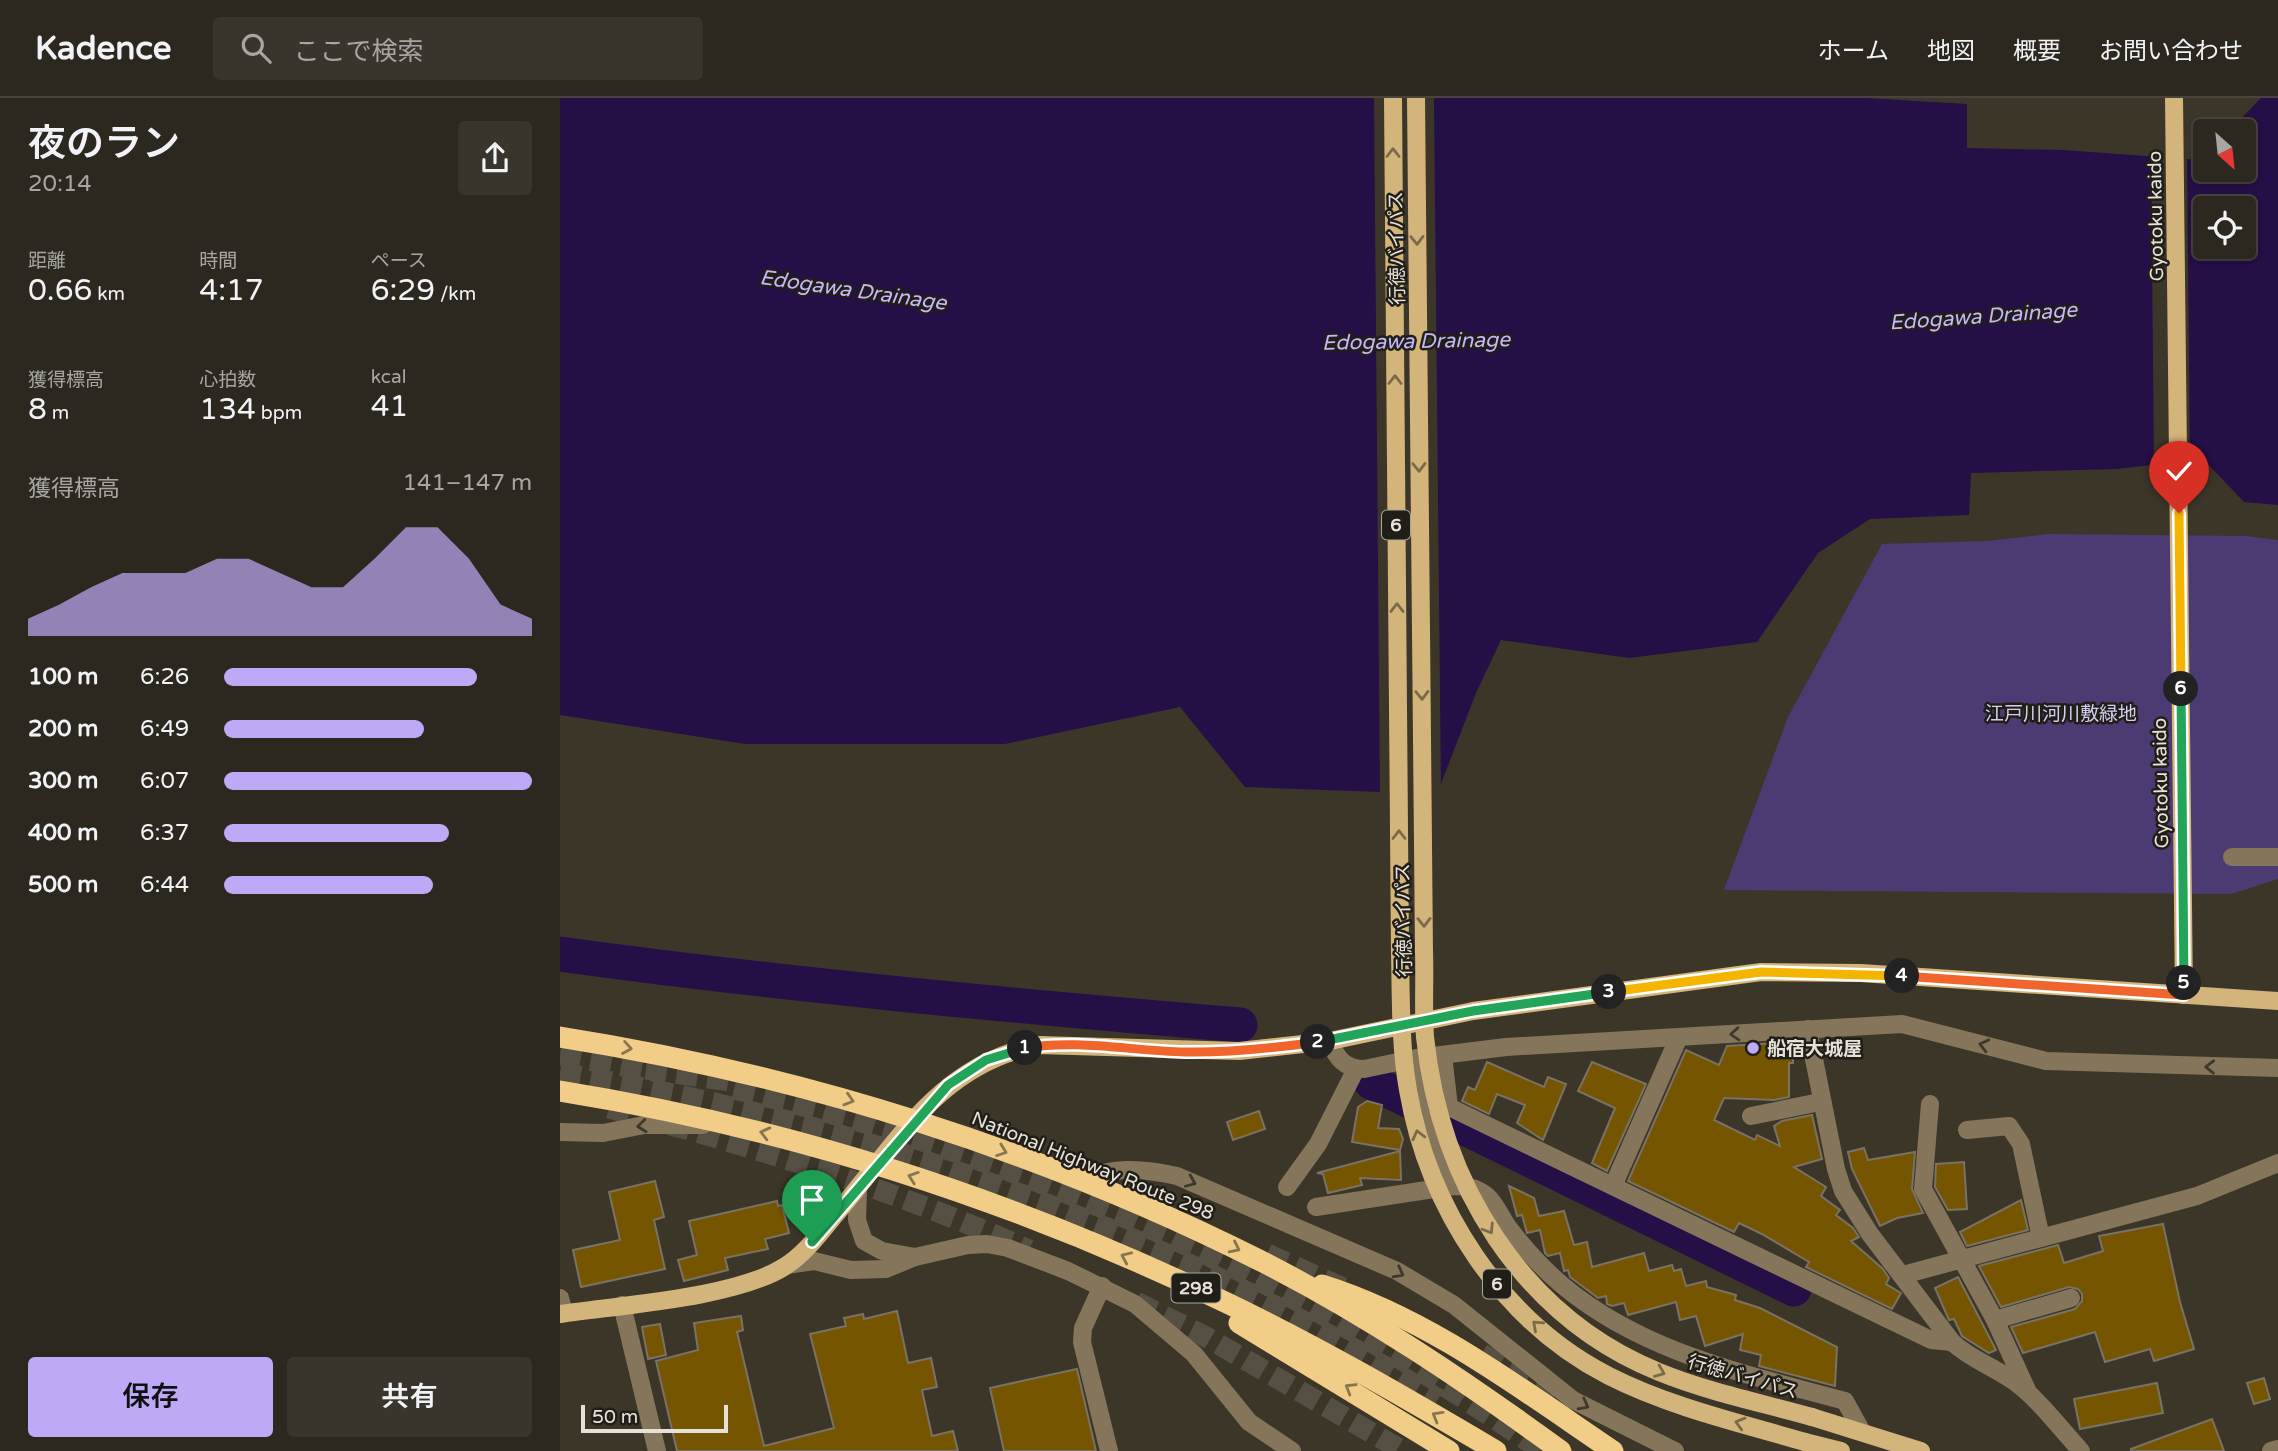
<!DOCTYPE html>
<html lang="ja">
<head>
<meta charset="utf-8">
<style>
	body { margin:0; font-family:"Varela Round","Noto Sans JP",sans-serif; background:#39342c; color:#f1f3f6; height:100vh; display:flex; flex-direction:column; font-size:26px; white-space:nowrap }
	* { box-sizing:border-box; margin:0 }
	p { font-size:23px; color:#a7a6a4 }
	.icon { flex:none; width:38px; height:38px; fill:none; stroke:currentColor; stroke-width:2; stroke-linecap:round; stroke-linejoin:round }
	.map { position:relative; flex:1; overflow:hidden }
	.details { display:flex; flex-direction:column; background:#2d281f; width:560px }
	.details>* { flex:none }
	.needle { width:46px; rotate:153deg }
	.controls { position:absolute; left:1633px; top:21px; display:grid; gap:14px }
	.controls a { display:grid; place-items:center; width:63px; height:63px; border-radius:7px; background:#2d281f; box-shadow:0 4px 10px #0003,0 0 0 2px #48443d; font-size:35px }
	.scale { position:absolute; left:21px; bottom:18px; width:147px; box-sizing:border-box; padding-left:7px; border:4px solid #e6e2da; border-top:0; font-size:19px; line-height:24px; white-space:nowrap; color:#e6e2da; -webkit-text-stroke:5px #211e18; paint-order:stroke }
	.pin { position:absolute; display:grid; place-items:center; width:60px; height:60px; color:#fff; margin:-72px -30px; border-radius:50% 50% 50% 0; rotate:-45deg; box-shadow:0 0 7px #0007 }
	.pin .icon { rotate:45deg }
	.km { position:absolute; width:35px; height:35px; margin:-18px; border-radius:50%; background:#222; color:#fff; font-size:19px; line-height:35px; text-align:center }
	.round { display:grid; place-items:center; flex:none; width:74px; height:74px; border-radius:7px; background:#39342c }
	.summary { display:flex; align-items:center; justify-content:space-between; height:119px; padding:0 28px }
	h1 { font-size:38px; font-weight:600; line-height:52px }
	.metrics { display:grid; grid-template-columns:repeat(3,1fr); gap:10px; height:119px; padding:7px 28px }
	.metrics div { display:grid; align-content:center }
	.metrics b { font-size:30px; font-weight:600 }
	.metrics small { font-size:19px; font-weight:400 }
	.metrics p { font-size:19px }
	.chart { height:196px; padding:14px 28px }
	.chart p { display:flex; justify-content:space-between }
	.chart svg { width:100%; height:126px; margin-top:7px; fill:#bda9f5; opacity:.7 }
	.primary-button { display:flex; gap:14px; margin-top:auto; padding:14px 28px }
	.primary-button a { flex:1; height:80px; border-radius:7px; background:#bda9f5; color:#111; font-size:28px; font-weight:600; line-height:80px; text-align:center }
	.primary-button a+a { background:#39342c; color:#f1f3f6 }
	ul { padding:0 28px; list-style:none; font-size:23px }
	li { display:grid; grid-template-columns:112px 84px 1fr; align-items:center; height:52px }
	li i { height:18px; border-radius:9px; background:#bda9f5 }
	header { display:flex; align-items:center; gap:42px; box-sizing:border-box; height:98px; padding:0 35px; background:#2d281f; border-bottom:2px solid #48443d }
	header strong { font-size:33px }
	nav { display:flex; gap:38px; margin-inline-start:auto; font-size:24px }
	.search { width:490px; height:63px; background:#39342c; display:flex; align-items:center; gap:18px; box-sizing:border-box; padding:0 24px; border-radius:7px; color:#a7a6a4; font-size:26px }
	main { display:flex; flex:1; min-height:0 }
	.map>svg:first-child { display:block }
</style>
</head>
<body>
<header>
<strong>Kadence</strong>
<div class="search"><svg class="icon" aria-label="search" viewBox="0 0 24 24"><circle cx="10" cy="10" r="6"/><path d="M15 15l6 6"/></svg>ここで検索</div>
<nav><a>ホーム</a><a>地図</a><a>概要</a><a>お問い合わせ</a></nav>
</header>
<main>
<section class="details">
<div class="summary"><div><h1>夜のラン</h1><p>20:14</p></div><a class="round"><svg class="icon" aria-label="share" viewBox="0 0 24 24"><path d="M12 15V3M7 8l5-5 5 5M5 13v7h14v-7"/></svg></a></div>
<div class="metrics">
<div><p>距離</p><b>0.66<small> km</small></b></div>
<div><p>時間</p><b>4:17</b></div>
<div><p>ペース</p><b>6:29<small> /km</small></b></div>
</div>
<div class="metrics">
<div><p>獲得標高</p><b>8<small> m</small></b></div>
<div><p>心拍数</p><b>134<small> bpm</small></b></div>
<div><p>kcal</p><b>41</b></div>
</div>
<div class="chart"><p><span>獲得標高</span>141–147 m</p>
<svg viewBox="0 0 160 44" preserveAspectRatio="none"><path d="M0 44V38L10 33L20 27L30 22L40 22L50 22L60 17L70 17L80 22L90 27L100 27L110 17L120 6L130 6L140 17L150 33L160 38V44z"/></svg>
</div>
<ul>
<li><b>100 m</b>6:26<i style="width:82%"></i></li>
<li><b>200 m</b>6:49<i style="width:65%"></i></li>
<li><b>300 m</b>6:07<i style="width:100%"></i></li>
<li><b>400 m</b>6:37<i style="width:73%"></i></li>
<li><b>500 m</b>6:44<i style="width:68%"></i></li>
</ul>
<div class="primary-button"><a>保存</a><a>共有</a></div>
</section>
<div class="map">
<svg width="1718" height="1353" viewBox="0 0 1718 1353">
	<rect width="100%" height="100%" fill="#3c3629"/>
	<path fill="#4c3b73" d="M1489,436L1686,438L1718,442V781L1671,796L1164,792L1228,619L1322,446L1427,443Z"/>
	<path fill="#240f47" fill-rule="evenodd" d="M0,0H1306L1407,6V50L1503,52L1641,62L1645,58V72H1684V33H1669L1701,0H1718V407L1684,404L1643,361L1557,371L1411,375L1409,417L1310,421L1258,455L1197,544L1069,560L941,542L916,595L877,696L685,689L620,609L445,646H185L0,617ZM1645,110H1684V149H1645Z"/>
	<g fill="#3c3629">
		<path d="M814,0H874L881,697L877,700L820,698Z"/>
		<path d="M1591,54L1627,57L1630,366L1594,370Z"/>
	</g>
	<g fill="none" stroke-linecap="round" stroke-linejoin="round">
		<g stroke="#240f47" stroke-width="35">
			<path d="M0,856C226,887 453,908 680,927"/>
			<path d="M811,984L1234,1191"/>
		</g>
	</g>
	<g fill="#755500" stroke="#7a7264" stroke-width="2">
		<path d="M1233,944V965H1229V999L1214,1002L1164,1000L1154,1022L1195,1042L1197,1037L1220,1048L1214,1028L1222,1023L1252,1017L1262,1061L1234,1069L1266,1089L1261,1098L1280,1112L1276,1117L1293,1130L1299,1139L1291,1143L1323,1171L1329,1180L1326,1186L1341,1195L1332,1211L1246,1169L1249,1164L1202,1136L1179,1125L1174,1134L1068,1083L1126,952L1159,967L1167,948Z"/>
		<path d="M927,964L984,989L988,979L1006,986L983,1042L957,1025L965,1007L937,996L929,1016L902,1003L908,989L915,992Z"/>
		<path d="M1032,964L1086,986L1047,1073L1032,1065L1055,1010L1018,993Z"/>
		<path d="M807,1003L822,1007L818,1030L839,1031L843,1041L840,1052L792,1044L798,1009Z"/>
		<path d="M699,1013L705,1031L673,1042L667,1024Z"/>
		<path d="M1304,1050L1308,1062L1355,1054L1352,1091L1363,1115L1337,1120L1320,1128L1292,1071L1288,1054Z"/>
		<path d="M840,1053L841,1082L800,1080L802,1087L768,1095L763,1076L757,1075Z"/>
		<path d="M1404,1064L1407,1111L1388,1112L1375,1089L1376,1066Z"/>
		<path d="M95,1083L104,1119L94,1122L105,1171L21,1189L13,1152L60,1142L49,1094Z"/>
		<path d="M949,1088L974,1100L979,1118L1004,1113L1014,1147L1027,1144L1032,1169L1084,1155L1089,1173L1112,1167L1114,1173L1121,1171L1126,1188L1146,1183L1147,1189L1176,1197L1175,1202L1200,1210L1277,1249L1275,1288L1199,1268L1201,1257L1180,1252L1183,1236L1145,1248L1136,1218L1120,1222L1116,1204L1068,1217L1064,1205L1052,1208L1047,1206L1046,1198L1038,1200L1010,1179L1008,1172L1004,1173L1000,1155L988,1158L985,1155L980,1132L967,1135L962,1117L957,1118Z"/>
		<path d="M1461,1102L1468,1132L1407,1148L1400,1134Z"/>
		<path d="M217,1103L218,1108L222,1107L229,1135L205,1141L208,1151L165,1160L168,1172L124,1183L118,1162L137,1157L129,1123Z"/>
		<path d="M1603,1126L1620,1204L1634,1251L1594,1263L1590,1251L1545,1264L1535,1234L1463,1255L1451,1229L1515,1211L1522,1203V1196L1518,1191L1509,1189L1441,1209L1419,1168L1498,1147L1504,1165L1543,1153L1539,1138Z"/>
		<path d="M1398,1179L1436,1252L1429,1255L1402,1238L1394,1221L1389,1222L1375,1190Z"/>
		<path d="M337,1213L348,1265L371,1260L377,1289L362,1292L372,1338L393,1333L398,1353H117L96,1263L138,1252L134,1225L181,1218L183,1232L177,1234L204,1348L274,1330L250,1236L286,1228L284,1220L303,1216L304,1221Z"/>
		<path d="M100,1226L106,1257L88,1261L82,1229Z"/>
		<path d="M517,1271L536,1353H444L430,1290Z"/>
		<path d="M1704,1280L1710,1301L1694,1306L1687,1285Z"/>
		<path d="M1597,1285L1603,1315L1520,1331L1514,1301Z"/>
		<path d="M1652,1321L1664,1353H1571V1351Z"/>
	</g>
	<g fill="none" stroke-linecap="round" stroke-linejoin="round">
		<g stroke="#565044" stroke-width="21" stroke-dasharray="21 10" stroke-linecap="butt">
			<path d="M0,957L98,974"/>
			<path d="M86,971L191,986"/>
			<path d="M0,975C309,1025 613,1134 878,1301"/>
			<path d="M174,991C463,1057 739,1183 982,1353"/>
			<path d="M49,1010C192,1048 333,1091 469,1152"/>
			<path d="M707,1156L783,1190"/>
			<path d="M576,1204L648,1240L843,1353"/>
			<path d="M922,1256L999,1296"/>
		</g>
		<g stroke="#85765b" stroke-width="18">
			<path d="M1672,759H1718"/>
			<path d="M1248,931L1276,1071L1283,1093L1310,1136L1392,1244C1410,1261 1432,1268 1452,1282C1478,1300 1499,1329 1521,1353"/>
			<path d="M770,943C776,960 785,971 804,971L857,960L946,949L1342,926L1486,963L1718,970"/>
			<path d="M883,957L889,1009L1371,1242L1392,1244"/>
			<path d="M857,960L875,1044L893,1088"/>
			<path d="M1370,1006L1363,1091L1435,1222L1467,1292"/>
			<path d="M1191,1018L1260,1004"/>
			<path d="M1407,1032L1449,1028L1461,1046L1481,1140"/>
			<path d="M0,1034L43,1035L84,1027H143"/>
			<path d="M517,1081C556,1070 577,1069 617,1078L837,1173L894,1207L1013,1302L1115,1353"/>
			<path d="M1053,1088L1118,941"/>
			<path d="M727,1089L758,1046L796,971"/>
			<path d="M298,1090L297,1122L304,1143L322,1153L355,1159"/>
			<path d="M756,1109L893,1088C907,1088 916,1089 927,1098C936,1106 941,1119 948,1129C964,1150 982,1170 1002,1187C1083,1255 1186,1276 1285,1303L1301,1332"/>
			<path d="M227,1167L254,1163L291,1172L326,1171L355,1159L408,1147L427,1146L448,1150L508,1173L575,1206L634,1256L689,1324L732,1353"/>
			<path d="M1343,1177L1637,1098L1718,1065"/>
			<path d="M542,1188L523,1230L522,1244L549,1353"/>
			<path d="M0,1200L4,1215"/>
			<path d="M62,1207L97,1353"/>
			<path d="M1435,1222L1511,1200"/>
			<path d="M1711,1353L1718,1351"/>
		</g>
		<g stroke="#d3b57b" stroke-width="18">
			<path d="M833,0L840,854"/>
			<path d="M856,0L864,854"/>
			<path d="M1614,0L1624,897"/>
			<path d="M0,1216C60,1207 174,1200 224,1169C245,1156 260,1135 276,1116C337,1045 381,964 480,947L679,953L770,943L913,913L1201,874L1301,875L1718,903"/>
			<path d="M1252,1319L1361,1353"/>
			<path d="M1245,1344L1281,1353"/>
		</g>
		<g stroke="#f1cd87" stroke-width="21">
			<path d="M0,939C242,977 480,1052 699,1162C806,1216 905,1283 1001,1353"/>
			<path d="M0,993C232,1030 456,1103 667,1205C759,1249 848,1301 936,1353"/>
			<path d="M762,1187C868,1220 961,1291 1053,1353"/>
			<path d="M679,1225L889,1353"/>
		</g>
		<g stroke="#d3b57b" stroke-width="18">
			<path d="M840,854C841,900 840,947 848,992C868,1109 941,1223 1049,1278C1110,1309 1180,1325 1245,1344"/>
			<path d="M864,854C865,882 863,911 865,939C880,1084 961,1218 1099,1274C1148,1294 1202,1305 1252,1319"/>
		</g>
	</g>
	<defs><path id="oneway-chevron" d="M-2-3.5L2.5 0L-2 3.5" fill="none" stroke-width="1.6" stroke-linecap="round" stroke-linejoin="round" transform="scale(1.75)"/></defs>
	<g stroke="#7a6a4a">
		<use href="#oneway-chevron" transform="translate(833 55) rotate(-90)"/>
		<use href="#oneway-chevron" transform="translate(857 142) rotate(89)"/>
		<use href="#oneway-chevron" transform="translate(835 282) rotate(-90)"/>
		<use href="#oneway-chevron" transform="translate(859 369) rotate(89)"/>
		<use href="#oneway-chevron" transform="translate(837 510) rotate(-90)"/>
		<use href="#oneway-chevron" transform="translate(862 597) rotate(89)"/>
		<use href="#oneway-chevron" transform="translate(839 737) rotate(-90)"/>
		<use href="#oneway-chevron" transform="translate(864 824) rotate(89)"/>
		<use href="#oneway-chevron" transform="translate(858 1037) rotate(-104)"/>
		<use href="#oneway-chevron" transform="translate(929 1131) rotate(58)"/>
		<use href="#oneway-chevron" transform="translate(977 1227) rotate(-138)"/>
		<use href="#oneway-chevron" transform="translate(1100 1274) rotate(22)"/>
		<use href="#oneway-chevron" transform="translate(1180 1325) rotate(-164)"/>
	</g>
	<g stroke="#3f382c">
		<use href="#oneway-chevron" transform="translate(1175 936) rotate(176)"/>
		<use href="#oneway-chevron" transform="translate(1424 947) rotate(-166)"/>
		<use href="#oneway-chevron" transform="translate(1650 969) rotate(-179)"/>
		<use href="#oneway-chevron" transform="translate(82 1028) rotate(174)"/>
		<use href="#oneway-chevron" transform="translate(631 1084) rotate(23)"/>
		<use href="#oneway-chevron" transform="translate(839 1175) rotate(28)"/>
		<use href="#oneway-chevron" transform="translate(1024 1307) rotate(28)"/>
	</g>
	<g stroke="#897650">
		<use href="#oneway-chevron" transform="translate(67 950) rotate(10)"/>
		<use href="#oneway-chevron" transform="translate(289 1002) rotate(17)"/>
		<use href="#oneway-chevron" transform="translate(205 1035) rotate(-166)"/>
		<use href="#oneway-chevron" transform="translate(442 1053) rotate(20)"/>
		<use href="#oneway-chevron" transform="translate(353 1079) rotate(-161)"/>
		<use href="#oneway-chevron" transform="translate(675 1150) rotate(26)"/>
		<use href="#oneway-chevron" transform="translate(566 1159) rotate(-156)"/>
		<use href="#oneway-chevron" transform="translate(790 1290) rotate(-149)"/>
		<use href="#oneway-chevron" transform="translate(877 1318) rotate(-150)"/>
	</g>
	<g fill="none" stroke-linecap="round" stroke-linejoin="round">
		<defs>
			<path id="split-1" d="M252,1144L388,987L426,962L465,950"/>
			<path id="split-2" d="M465,950C517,941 572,953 625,954C670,955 714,950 758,944"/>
			<path id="split-3" d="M758,944L913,913L1049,894"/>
			<path id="split-4" d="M1049,894L1201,874L1342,878"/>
			<path id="split-5" d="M1342,878L1624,897V885"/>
			<path id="split-6" d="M1621,591L1624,885"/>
			<path id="split-7" d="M1619,415L1621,591"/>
		</defs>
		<use href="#split-1" stroke="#fff" stroke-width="14"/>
		<use href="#split-2" stroke="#fff" stroke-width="14"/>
		<use href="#split-3" stroke="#fff" stroke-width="14"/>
		<use href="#split-4" stroke="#fff" stroke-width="14"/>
		<use href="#split-5" stroke="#fff" stroke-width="14"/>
		<use href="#split-6" stroke="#fff" stroke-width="14"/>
		<use href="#split-7" stroke="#fff" stroke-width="14"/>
		<use href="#split-1" stroke="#22a559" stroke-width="9"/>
		<use href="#split-2" stroke="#f0652b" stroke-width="9"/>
		<use href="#split-3" stroke="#22a559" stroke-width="9"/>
		<use href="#split-4" stroke="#f5b400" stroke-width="9"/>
		<use href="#split-5" stroke="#f0652b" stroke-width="9"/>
		<use href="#split-6" stroke="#22a559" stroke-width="9"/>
		<use href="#split-7" stroke="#f5b400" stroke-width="9"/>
	</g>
	<circle fill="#bda9f5" stroke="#211e18" stroke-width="2.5" cx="1193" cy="950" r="7"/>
	<g text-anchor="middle" stroke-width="5" stroke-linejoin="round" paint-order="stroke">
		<g fill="#211e18" stroke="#aba7a0" stroke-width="2">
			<rect x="822" y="412.5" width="28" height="29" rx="5"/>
			<rect x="923" y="1171.5" width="28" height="29" rx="5"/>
			<rect x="611.5" y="1175.5" width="49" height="29" rx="5"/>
		</g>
		<g font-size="18" font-weight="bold" fill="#e6e2da">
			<text x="836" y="433">6</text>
			<text x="937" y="1192">6</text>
			<text x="636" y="1196">298</text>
		</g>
		<g font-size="19" fill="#e6e2da" stroke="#211e18">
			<text transform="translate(1595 118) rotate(-91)" y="7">Gyotoku kaido</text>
			<text transform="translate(836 150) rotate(-91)" y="7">行徳バイパス</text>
			<text transform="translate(1600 685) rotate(-91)" y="7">Gyotoku kaido</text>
			<text transform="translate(843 822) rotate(-91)" y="7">行徳バイパス</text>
			<text transform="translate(533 1067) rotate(22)" y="7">National Highway Route 298</text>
			<text transform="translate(1183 1278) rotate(16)" y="7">行徳バイパス</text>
		</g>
		<g font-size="19" fill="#d5cdf2" stroke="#211e18">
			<text x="1501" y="622">江戸川河川敷緑地</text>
		</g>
		<g font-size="19" font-weight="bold" fill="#e6e2da" stroke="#211e18" text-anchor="start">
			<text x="1207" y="957">船宿大城屋</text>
		</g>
		<g font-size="21" font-style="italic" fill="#c7b5fd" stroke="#211e18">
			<text transform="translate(293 192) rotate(8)" y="7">Edogawa Drainage</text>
			<text transform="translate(1423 218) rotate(-4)" y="7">Edogawa Drainage</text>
			<text transform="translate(856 243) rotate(-1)" y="7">Edogawa Drainage</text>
		</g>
	</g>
</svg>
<div class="controls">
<a><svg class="needle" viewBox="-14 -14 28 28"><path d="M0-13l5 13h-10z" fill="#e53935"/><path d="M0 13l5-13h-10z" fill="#a7a6a4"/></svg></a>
<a><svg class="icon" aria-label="locate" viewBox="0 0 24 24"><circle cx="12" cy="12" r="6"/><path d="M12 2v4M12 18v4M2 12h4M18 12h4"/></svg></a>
</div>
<div class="scale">50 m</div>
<div class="pin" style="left:252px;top:1144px;background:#1e9e55"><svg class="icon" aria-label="arrive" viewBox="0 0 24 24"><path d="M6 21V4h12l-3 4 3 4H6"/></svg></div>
<div class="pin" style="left:1619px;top:415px;background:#d93025"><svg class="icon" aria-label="check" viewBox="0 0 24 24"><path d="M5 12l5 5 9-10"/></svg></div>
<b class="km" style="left:465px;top:950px">1</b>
<b class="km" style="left:758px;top:944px">2</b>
<b class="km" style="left:1049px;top:894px">3</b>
<b class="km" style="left:1342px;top:878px">4</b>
<b class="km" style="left:1624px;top:885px">5</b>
<b class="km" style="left:1621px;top:591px">6</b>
</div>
</main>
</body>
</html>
